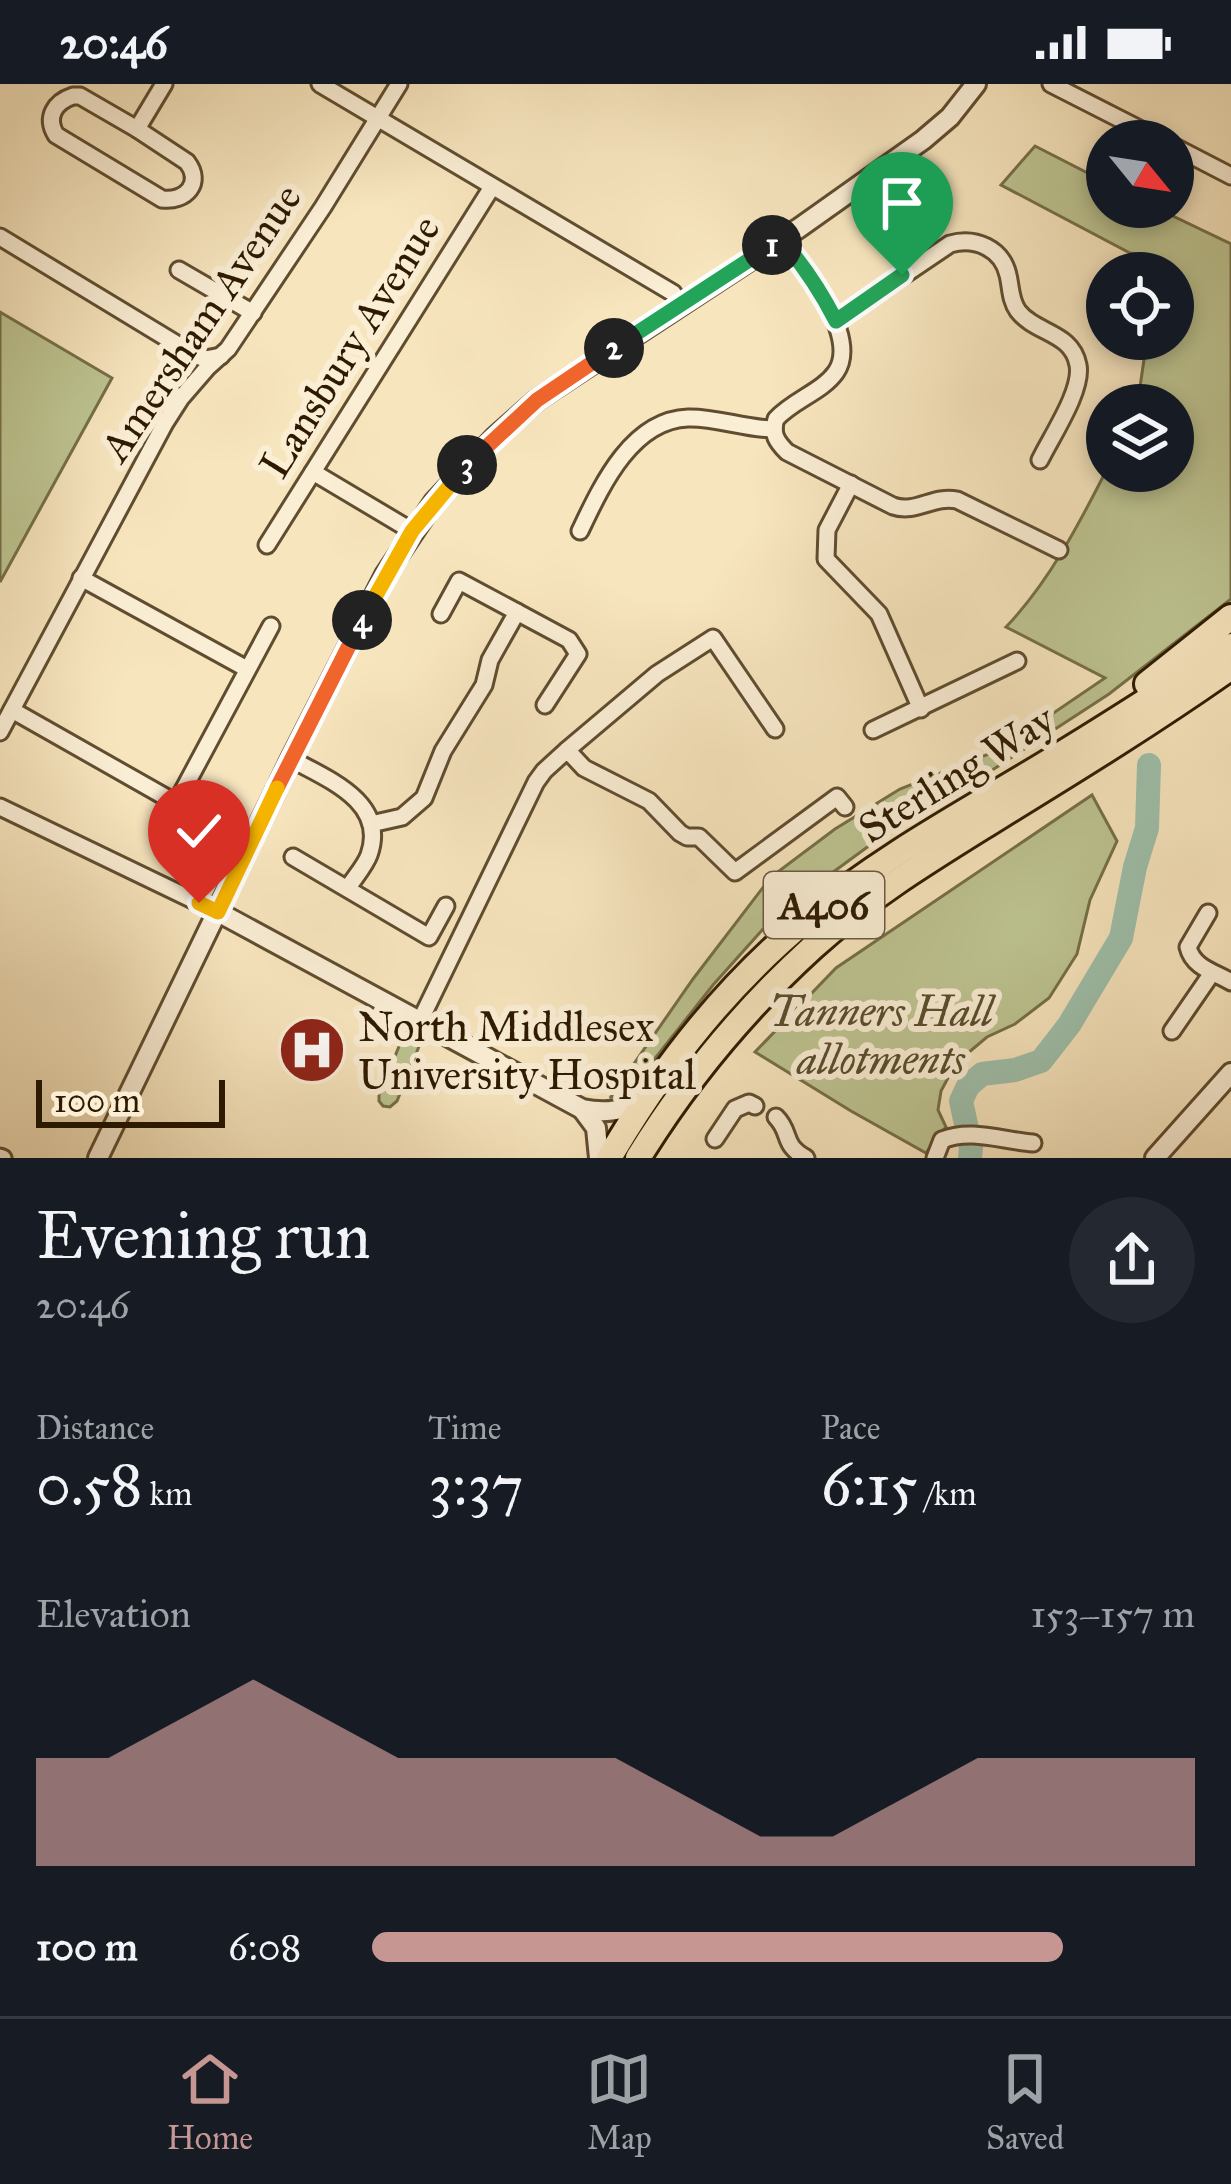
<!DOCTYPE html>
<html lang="en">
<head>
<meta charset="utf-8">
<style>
	body { margin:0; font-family:"IM FELL Great Primer",serif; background:#242831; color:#f1f3f6; height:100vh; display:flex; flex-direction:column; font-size:45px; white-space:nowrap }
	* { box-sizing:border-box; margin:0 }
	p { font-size:39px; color:#9ea1a6 }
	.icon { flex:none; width:66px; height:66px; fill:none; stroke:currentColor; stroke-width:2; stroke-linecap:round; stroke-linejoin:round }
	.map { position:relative; height:1074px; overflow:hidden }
	.details { display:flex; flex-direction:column; background:#171b24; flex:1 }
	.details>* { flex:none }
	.needle { width:78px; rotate:120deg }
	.controls { position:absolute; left:1086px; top:36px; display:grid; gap:24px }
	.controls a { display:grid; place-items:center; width:108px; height:108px; border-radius:50%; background:#171b24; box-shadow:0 6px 18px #0003; font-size:60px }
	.scale { position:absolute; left:36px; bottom:30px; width:189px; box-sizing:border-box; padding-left:12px; border:6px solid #2d1a00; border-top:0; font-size:33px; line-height:42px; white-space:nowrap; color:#2d1a00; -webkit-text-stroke:9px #faeed5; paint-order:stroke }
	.pin { position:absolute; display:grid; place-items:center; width:102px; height:102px; color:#fff; margin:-123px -51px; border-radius:50% 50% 50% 0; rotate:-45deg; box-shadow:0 0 12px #0007 }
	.pin .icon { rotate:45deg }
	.km { position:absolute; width:60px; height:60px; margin:-30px; border-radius:50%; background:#222; color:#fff; font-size:33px; line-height:60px; text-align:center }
	.round { display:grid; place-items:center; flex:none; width:126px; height:126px; border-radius:63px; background:#242831 }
	.overview { display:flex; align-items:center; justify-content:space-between; height:204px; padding:0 36px }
	h1 { font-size:66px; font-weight:600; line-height:90px }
	.figures { display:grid; grid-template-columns:repeat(3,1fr); gap:18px; height:204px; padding:12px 36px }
	.figures div { display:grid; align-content:center }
	.figures b { font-size:60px; font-weight:600 }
	.figures small { font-size:33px; font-weight:400 }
	.figures p { font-size:33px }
	.chart { height:336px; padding:24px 36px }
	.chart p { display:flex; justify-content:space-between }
	.chart svg { width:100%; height:216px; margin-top:12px; fill:#c59692; opacity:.7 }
	ul { padding:0 36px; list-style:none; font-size:39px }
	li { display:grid; grid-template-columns:192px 144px 1fr; align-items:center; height:90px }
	li i { height:30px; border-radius:15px; background:#c59692 }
	.status { display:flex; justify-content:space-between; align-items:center; height:84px; padding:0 60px; background:#171b24; direction:ltr }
	.status svg { height:33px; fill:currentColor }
	.dock { display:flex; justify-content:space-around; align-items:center; height:168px; border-top:3px solid #363941; background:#171b24; font-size:33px; color:#9ea1a6 }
	.dock a { display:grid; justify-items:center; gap:6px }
	.dock .active { color:#c59692 }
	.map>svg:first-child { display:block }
</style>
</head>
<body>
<div class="status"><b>20:46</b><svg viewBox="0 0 49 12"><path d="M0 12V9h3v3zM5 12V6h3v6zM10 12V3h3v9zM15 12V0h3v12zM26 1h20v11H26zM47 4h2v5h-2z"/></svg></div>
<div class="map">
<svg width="1231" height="1074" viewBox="0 0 1231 1074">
	<rect width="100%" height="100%" fill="#f7e5be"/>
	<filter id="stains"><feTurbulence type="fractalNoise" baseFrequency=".00167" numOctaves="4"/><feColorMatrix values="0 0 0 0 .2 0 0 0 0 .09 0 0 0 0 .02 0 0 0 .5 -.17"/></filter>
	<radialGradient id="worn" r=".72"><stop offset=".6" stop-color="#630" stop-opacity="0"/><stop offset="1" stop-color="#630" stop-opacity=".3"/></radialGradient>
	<g fill="#bdc491" stroke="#756f48" stroke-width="3">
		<path d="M1035,62L1107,99V123H1154L1231,160V515L1109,610L980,694L866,764L806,808L763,845L713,901L634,1001L610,1014L693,895L771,793L835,745L900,705L999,666L1105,594L1006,543C1049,498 1079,440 1107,385L1173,387V321H1133L1140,303L1147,255H1173V189H1154L1155,173L1130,169L1001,101Z"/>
		<path d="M0,228L112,294L0,498Z"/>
		<path d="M1092,711L1117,757L1090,816L1077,870L1049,914L1015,940L987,953L956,979L941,1007L938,1026L946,1043L926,1069L851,1027L755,968L836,884Z"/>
		<path d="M412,940L423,946L424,950L397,1017L390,1023L383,1022L379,1017V1011L407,943Z"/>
	</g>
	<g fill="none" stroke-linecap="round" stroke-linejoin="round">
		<path stroke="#9ec0ab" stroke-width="24" d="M970,1074L971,1063L961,1017L968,1002L982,990L1015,986L1041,977L1069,941L1121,854L1135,783L1147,744L1149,681"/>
		<defs>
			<g id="minor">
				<path d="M320,0L673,209L681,222"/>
				<path d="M1051,0L1163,57"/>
				<path d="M73,12H80L137,45L187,78C203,99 186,118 162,115L56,51C45,33 55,18 73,12Z"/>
				<path d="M137,45L164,0"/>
				<path d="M1173,62L1231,92"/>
				<path d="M0,153L193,270L205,275L221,272"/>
				<path d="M781,156C804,181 860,253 836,288C822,308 793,316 776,335C771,350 777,358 787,368L893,422C916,430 933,411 957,416L1059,466"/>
				<path d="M179,186L253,229"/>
				<path d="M836,237L950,160C975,153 1002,164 1008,191C1011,203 1010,216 1018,227C1036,250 1072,248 1078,281C1083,306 1051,353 1040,376"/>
				<path d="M313,388L412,447"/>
				<path d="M851,400L827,446L826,475L879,530L921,625"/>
				<path d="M580,447C601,403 631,336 688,334C716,333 745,345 774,345"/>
				<path d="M267,461L492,103"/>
				<path d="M81,494L247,585"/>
				<path d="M441,530L459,497L569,556L578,570L545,621"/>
				<path d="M12,626L176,719"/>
				<path d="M873,646L1017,577"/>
				<path d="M0,648L165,339L181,314L207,284L228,265L323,123L399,0"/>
				<path d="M567,666L657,590L713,554L775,645"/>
				<path d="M291,675C327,695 388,718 369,771C365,782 354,794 348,804"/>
				<path d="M0,723L218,828"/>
				<path d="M371,740L402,733L424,714L443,667L484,601L490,576L517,528"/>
				<path d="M293,773L429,853L446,822"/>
				<path d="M190,783L170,737L172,727L271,542"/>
				<path d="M1208,829L1188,863C1193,884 1215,888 1231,898"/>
				<path d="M420,937L536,698L544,687L567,666L584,684L649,717L680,749L687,753H699L735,788L837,713L845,723"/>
				<path d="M1172,947L1212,889"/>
				<path d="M776,1033C792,1049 781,1060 806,1074"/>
				<path d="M715,1055L735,1025L749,1019L755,1022"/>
				<path d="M0,1073L3,1074"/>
				<path d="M935,1074L942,1056C971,1044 1003,1057 1033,1059"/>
			</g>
			<g id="tertiary">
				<path d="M218,828L582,1025C607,1030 624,1027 646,1014"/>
				<path d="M582,1025L596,1044L599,1074"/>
				<path d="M98,1074L291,675L385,491L434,418L495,353L537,316L799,144L923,56L950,33L976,0"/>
				<path d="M1155,1074L1231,989"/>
			</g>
			<g id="trunk">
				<path d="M1147,600L1231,533"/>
				<path d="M609,1074C661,985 727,901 807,835C880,774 964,729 1045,680C1108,642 1170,602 1231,562"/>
				<path d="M638,1074C686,996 745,925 813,863C869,812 936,772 1000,732C1078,684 1156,636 1231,583"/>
			</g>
		</defs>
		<use href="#minor" stroke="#604d30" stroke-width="21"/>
		<use href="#tertiary" stroke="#604d30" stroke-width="24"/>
		<use href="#trunk" stroke="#2d1a00" stroke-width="30"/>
		<use href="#minor" stroke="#faeed5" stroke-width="15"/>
		<use href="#tertiary" stroke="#faeed5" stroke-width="18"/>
		<use href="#trunk" stroke="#f7e5be" stroke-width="24"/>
	</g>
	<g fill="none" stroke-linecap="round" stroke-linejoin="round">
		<defs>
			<path id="split-1" d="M772,161L781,156C803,180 821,208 836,237L902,191"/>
			<path id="split-2" d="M614,264L772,161"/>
			<path id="split-3" d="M467,381L537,316L614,264"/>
			<path id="split-4" d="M362,536L412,447L467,381"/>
			<path id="split-5" d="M277,704L362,536"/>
			<path id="split-6" d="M199,819L218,828L277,704"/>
		</defs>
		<use href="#split-1" stroke="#fff" stroke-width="24"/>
		<use href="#split-2" stroke="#fff" stroke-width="24"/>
		<use href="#split-3" stroke="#fff" stroke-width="24"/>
		<use href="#split-4" stroke="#fff" stroke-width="24"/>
		<use href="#split-5" stroke="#fff" stroke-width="24"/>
		<use href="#split-6" stroke="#fff" stroke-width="24"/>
		<use href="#split-1" stroke="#22a559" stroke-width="15"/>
		<use href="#split-2" stroke="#22a559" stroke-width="15"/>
		<use href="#split-3" stroke="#f0652b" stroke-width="15"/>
		<use href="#split-4" stroke="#f5b400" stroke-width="15"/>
		<use href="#split-5" stroke="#f0652b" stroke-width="15"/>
		<use href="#split-6" stroke="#f5b400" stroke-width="15"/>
	</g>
	<defs>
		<symbol id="hospital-disc" viewBox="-11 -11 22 22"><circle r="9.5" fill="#8f2418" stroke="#faeed5"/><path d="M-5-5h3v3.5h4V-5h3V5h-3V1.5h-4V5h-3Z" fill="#fff"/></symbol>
	</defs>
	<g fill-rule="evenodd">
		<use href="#hospital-disc" x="274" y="928" width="76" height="76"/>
	</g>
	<g text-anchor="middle" stroke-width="12" stroke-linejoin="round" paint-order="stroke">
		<rect fill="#faeed5" stroke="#6a5a40" stroke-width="3" x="764" y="788" width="120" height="66" rx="9"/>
		<g font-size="39" font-weight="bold" fill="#2d1a00">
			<text x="824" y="835">A406</text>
		</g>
		<g font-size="42" fill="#2d1a00" stroke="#faeed5">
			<text transform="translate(200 238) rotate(-56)" y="15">Amersham Avenue</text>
			<text transform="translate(349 262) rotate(-58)" y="15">Lansbury Avenue</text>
			<text transform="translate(956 689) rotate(-32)" y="15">Sterling Way</text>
		</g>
		<g font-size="42" font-style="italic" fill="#584d2c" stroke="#faeed5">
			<text x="881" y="942">Tanners Hall<tspan x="881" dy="48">allotments</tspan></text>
		</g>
		<g font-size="42" fill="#2d1a00" stroke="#faeed5" text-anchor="start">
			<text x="358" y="957">North Middlesex<tspan x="358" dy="48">University Hospital</tspan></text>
		</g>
	</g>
	<rect width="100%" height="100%" filter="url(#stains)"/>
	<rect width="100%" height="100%" fill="url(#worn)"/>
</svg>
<div class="controls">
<a><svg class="needle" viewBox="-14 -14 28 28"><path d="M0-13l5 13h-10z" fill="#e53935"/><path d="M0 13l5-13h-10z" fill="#9ea1a6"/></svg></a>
<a><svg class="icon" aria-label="locate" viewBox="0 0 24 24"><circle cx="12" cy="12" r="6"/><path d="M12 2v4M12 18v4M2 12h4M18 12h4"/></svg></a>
<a><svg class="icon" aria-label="layers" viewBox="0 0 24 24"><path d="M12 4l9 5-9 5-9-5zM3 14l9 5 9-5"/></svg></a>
</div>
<div class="scale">100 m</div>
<div class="pin" style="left:902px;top:191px;background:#1e9e55"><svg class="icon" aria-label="arrive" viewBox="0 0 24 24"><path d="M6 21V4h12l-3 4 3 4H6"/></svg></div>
<div class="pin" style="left:199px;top:819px;background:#d93025"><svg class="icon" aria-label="check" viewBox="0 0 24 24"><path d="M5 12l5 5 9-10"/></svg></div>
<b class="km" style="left:772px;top:161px">1</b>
<b class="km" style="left:614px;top:264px">2</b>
<b class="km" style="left:467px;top:381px">3</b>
<b class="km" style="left:362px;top:536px">4</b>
</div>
<section class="details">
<div class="overview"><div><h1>Evening run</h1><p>20:46</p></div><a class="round"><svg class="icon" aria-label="share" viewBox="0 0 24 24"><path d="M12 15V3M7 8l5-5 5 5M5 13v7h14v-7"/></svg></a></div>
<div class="figures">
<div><p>Distance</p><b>0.58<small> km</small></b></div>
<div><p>Time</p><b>3:37</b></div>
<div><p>Pace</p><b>6:15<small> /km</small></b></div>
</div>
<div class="chart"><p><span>Elevation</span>153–157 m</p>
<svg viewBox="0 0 160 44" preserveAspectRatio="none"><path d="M0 44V22L10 22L20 14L30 6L40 14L50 22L60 22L70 22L80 22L90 30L100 38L110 38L120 30L130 22L140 22L150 22L160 22V44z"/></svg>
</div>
<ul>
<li><b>100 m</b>6:08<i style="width:84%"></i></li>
</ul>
</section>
<nav class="dock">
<a class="active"><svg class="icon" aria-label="home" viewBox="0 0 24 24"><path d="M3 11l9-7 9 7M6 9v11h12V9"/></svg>Home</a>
<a><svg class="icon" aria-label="map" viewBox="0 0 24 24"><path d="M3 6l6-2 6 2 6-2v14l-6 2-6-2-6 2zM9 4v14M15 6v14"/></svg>Map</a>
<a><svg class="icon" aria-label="saved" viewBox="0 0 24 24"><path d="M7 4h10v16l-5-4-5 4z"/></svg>Saved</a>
</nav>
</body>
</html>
